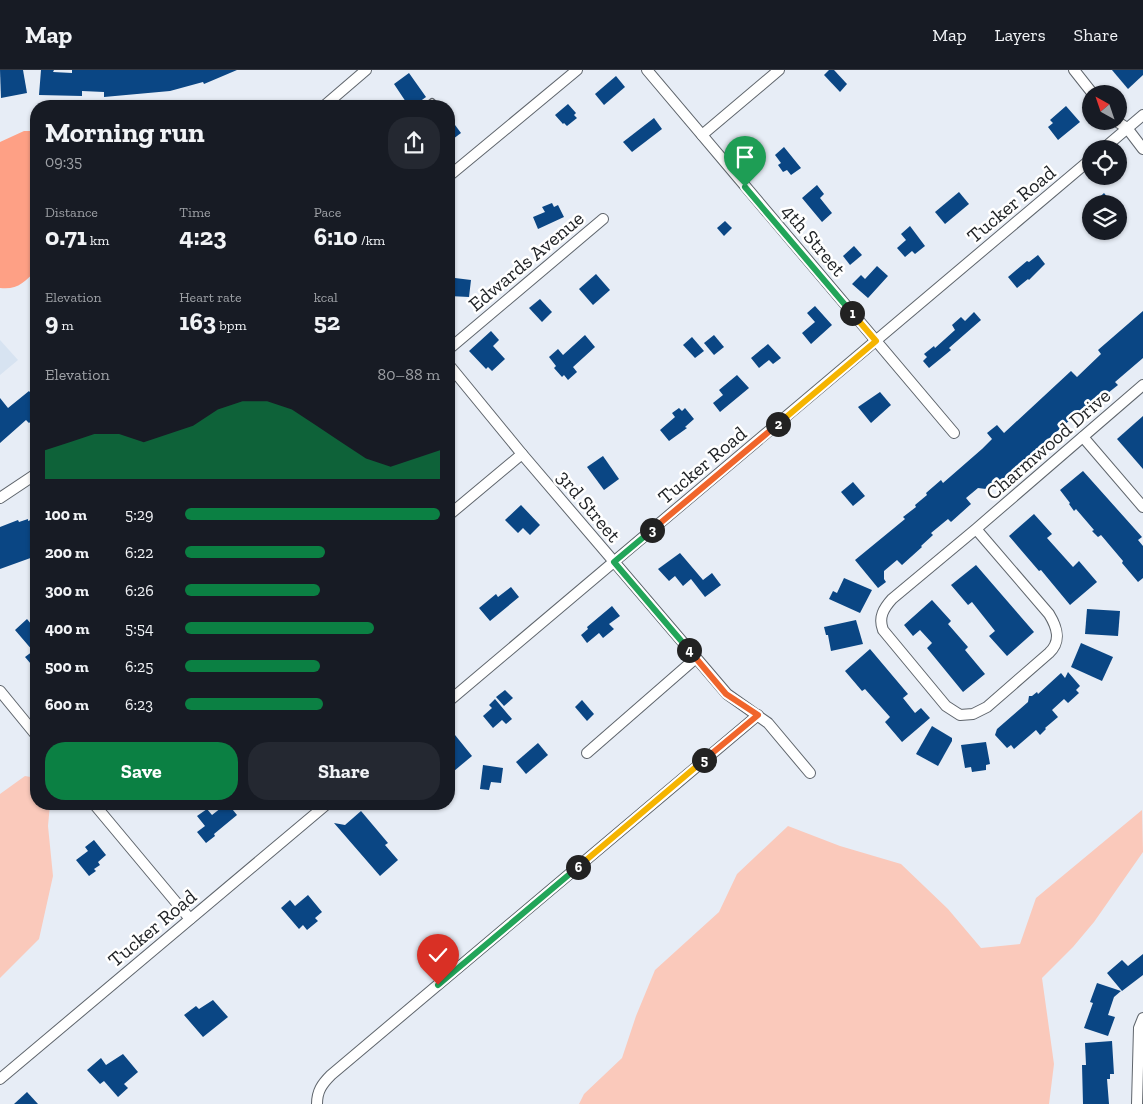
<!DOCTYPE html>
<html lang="en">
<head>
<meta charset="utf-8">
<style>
	body { margin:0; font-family:"Zilla Slab",serif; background:#242831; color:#f1f3f6; height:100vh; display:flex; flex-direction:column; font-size:19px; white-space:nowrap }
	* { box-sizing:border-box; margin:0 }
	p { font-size:16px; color:#9ea1a6 }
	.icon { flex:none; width:28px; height:28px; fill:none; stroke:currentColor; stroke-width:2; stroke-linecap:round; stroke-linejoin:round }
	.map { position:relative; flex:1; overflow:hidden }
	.drawer { position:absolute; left:30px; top:30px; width:425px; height:710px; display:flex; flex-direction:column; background:#171b24; border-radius:20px; box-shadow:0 1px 4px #0004 }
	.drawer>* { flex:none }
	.needle { width:32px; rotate:320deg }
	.buttons { position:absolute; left:1082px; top:15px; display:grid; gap:10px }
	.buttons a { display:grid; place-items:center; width:45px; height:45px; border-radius:50%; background:#171b24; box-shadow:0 1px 4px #0004; font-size:25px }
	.pin { position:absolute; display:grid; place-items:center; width:42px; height:42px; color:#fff; margin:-51px -21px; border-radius:50% 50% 50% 0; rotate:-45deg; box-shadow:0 0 5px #0007 }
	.pin .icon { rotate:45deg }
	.km { position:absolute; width:25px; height:25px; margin:-12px; border-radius:50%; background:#222; color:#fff; font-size:14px; line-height:25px; text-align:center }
	.round { display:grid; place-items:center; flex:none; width:52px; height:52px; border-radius:20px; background:#242831 }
	.headline { display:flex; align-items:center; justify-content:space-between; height:85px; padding:0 15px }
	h1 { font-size:28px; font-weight:800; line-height:38px }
	.stats { display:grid; grid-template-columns:repeat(3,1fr); gap:8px; height:85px; padding:5px 15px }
	.stats div { display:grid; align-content:center }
	.stats b { font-size:25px; font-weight:800 }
	.stats small { font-size:14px; font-weight:400 }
	.stats p { font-size:14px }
	.chart { height:140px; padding:10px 15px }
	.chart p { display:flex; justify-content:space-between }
	.chart svg { width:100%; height:90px; margin-top:5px; fill:#0b8043; opacity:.7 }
	.primary-button { display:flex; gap:10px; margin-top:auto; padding:10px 15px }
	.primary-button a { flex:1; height:58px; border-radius:20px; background:#0b8043; color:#fff; font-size:20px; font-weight:800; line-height:58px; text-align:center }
	.primary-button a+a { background:#242831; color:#f1f3f6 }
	ul { padding:0 15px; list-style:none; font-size:16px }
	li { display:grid; grid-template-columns:80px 60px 1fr; align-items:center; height:38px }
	li i { height:12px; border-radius:6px; background:#0b8043 }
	header { display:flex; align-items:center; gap:30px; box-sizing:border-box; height:70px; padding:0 25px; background:#171b24; border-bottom:1px solid #363941 }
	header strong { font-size:24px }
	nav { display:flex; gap:28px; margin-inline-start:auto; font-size:18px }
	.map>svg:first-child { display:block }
</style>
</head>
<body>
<header>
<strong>Map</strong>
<nav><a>Map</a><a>Layers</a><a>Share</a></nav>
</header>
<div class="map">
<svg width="1143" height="1034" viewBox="0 0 1143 1034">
	<rect width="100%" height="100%" fill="#e7edf6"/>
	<path fill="#d7e3f1" d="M0,270L18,290L0,305Z"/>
	<g fill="#fac9bb">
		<path d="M25,706L36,708V734H50L48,756L53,806L39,869L0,908V724Z"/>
		<path d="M1142,740L1143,782L1094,852L1073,877L1042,908L1054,994L1049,1034H579L584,1024L622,988L636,946L655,900L719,842L737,804L788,756L840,776L901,794L948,839L981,878L1020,874L1036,828Z"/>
	</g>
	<path fill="#fea085" d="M24,61H36V201C24,212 18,220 0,218V72Z"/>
	<g fill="#0a4684">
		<path d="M0,0H23L27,23L1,28Z"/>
		<path d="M41,0H54L53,2L72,3V0H237L204,14L203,12L170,21L104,27V22L82,21V26L39,25Z"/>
		<path d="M829,0H834L847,14L840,22L824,5Z"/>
		<path d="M1112,0H1143V5L1128,19Z"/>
		<path d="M409,3L426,27L415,35L413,32L408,35L394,14Z"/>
		<path d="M616,6L625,17L604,35L595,24Z"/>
		<path d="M568,34L576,43L574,45L577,48L567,56L564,53L563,54L555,45Z"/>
		<path d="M1066,36L1080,52L1058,70L1048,57L1053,53L1050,50Z"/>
		<path d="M449,47L461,63L449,72Z"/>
		<path d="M654,48L662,59L632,82L623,72Z"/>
		<path d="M784,77L801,98L791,105L787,100L783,102L778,95L781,93L775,85Z"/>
		<path d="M817,115L824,124L820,128L832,143L822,152L802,128Z"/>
		<path d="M959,122L969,134L945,154L935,142Z"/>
		<path d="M1104,123L1113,134H1092Z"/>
		<path d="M552,133L554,137L558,135L564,147L538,159L533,147L545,142L542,137Z"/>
		<path d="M725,151L732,158L724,166L717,158Z"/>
		<path d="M910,156L925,176L915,184L912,181L905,187L897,178L906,170L901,164Z"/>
		<path d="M854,176L862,185L850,195L843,186Z"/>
		<path d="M1038,185L1045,194L1029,210L1028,209L1017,218L1008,207L1027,191L1029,192Z"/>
		<path d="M877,196L888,206L868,228L852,214L861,205L865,209Z"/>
		<path d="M596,204L610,220L593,235L579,219Z"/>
		<path d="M455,208L471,210L469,227L449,226V214H455Z"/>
		<path d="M540,229L552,242L542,252L529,238Z"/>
		<path d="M815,236L832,255L811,274L802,263L815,252L807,243Z"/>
		<path d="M1143,241V288L1115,312L1118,315L1098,331L1095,328L988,422L986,419L978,418L966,428L971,434L951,452L948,449L931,463L933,465L921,476L922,477L902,495L897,490L884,501V509L886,512L878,518L855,490L905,449L903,447L916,437L915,435L927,425L926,423L941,410L943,413L982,379L992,369L987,363L997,355L1004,363L1071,301L1077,307L1101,284L1098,280Z"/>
		<path d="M974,242L981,250L949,278L951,280L929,298L923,291L927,287L924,284L934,276L935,278L955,260L952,255L961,247L965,251Z"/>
		<path d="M491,261L499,270L493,276L505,289L492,301L488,297L486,299L469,281Z"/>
		<path d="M585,265L595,277L573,297L577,302L568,310L564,305L562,307L554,298L556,296L549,287L558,279L563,285Z"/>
		<path d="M714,265L724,277L714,285L704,273Z"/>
		<path d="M692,267L704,281L695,288L683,275Z"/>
		<path d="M768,274L781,288L773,294L769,290L759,298L751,288Z"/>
		<path d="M737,305L749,318L720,342L713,333L723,325L719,320Z"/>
		<path d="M29,321L36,329V347L29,353L26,350L0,373V328L8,338Z"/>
		<path d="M880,322L891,335L871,353L858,337Z"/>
		<path d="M679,338L682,341L685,338L694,349L685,357L687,358L669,371L660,360L675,347L672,343Z"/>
		<path d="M1143,346V399L1117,369Z"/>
		<path d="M603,386L619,409L604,420L587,397Z"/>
		<path d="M1083,401L1142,467L1138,470L1143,476V508L1138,512L1122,493L1123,491L1101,465L1098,467L1092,461L1094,460L1076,439L1074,441L1069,434L1070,433L1060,420Z"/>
		<path d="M853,412L865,426L853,436L841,422Z"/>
		<path d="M521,435L540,455L530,465L523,458L518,463L505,450Z"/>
		<path d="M1034,444L1052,464L1047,468L1073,497L1079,491L1097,512L1070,535L1041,500L1039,501L1009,466Z"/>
		<path d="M36,448V486L0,499V457L18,450L19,452L28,449V451Z"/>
		<path d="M680,483L703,510L712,503L721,515L705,527L691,509L683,516L675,506L669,511L658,499Z"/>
		<path d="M976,495L1034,562L1007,586L989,566L995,561L972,532L968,535L951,515Z"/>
		<path d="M844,508L872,520L860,543L829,529L833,521L837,523Z"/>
		<path d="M511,517L519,527L490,551L479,538L496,524L498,527Z"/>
		<path d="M932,530L951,551L948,554L968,577L965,580L985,604L963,622L927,578L932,573L920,560L913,566L904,555Z"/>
		<path d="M612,536L620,546L609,554L614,559L603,568L599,563L587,573L581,565L588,559L587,557Z"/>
		<path d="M1087,539L1120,541L1118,566L1085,564Z"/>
		<path d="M27,549L36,560V600L25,587L33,581L15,560Z"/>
		<path d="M856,550L863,574L831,581L828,565H826L824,557Z"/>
		<path d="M1081,573L1113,587L1102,611L1071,597Z"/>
		<path d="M870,579L908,624L903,628L915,643L921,638L930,648L902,672L885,652L890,647L865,619L862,621L845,601Z"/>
		<path d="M1068,602L1080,616L1076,620L1079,623L1068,633L1064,629L1052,640L1058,647L1045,658L1046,659L1040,665L1036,660L1014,679L1011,675L1007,678L995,665L997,659L1028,632L1029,626H1032L1037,622L1038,624L1061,603L1065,608Z"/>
		<path d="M505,620L513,628L504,636L496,627Z"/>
		<path d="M495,629L512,649L506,654L502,650L493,658L483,646L492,638L489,635Z"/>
		<path d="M582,630L594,644L587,651L575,637Z"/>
		<path d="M932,656L952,668V671L938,696L916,684Z"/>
		<path d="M455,665L472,686L454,701L449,696V671Z"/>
		<path d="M986,672L990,694L986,695V700L972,702L971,697L965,698L961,675Z"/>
		<path d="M538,673L548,685L526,704L516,692Z"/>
		<path d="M483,695L503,698L501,713L491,712L489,720L480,719Z"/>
		<path d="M226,734H228L237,745L214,764L215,766L206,773L197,762L205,756L197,746L207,739L212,745Z"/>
		<path d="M361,741L388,773L385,775L398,790L380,806L334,753L345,755Z"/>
		<path d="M94,770L106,785L98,792L100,795L94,799L96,801L89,806L76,790L88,781L85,777Z"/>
		<path d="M308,825L322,842L315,848L318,851L307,860L303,855L299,859L281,838L290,830L295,836Z"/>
		<path d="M1143,884V905L1122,921L1107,903L1122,890L1128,896Z"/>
		<path d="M1097,913L1121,921L1114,927L1108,945L1115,947L1108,966L1084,958L1093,933L1090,932Z"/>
		<path d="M213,930L228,947L203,967L184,945L196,936L199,939Z"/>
		<path d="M1112,971L1114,1004H1110V1009H1107L1109,1034H1083L1082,995H1086L1085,973Z"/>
		<path d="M123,984L138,1002L124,1014L128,1018L118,1027L104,1011L100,1014L87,1000L101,988L106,995Z"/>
		<path d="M27,1022L38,1034H14Z"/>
	</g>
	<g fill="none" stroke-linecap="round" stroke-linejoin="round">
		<defs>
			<path id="lane" d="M427,36L432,32"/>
			<g id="street">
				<path d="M647,0L954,363"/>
				<path d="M1074,0L1093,24"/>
				<path d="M324,36L366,0"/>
				<path d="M1116,51L1127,58L1143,79"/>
				<path d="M702,65L779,0"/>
				<path d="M1103,79L1143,45"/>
				<path d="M449,106L577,0"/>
				<path d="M449,279L603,149"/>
				<path d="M449,295L522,384L727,624L768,653L810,703"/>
				<path d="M1083,367L1143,437"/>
				<path d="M0,428L36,404"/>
				<path d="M449,445L522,384"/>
				<path d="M976,459L1049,544C1057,557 1062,571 1049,583L987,637L973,644L960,645L946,636L883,560C878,547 884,538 892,529L976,459L1143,315"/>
				<path d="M0,621L36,665"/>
				<path d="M449,631L1091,89"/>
				<path d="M587,683L696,588"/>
				<path d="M94,734L190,849"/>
				<path d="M0,1009L327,734"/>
				<path d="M317,1034C317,1021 322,1014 331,1005L758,645"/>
				<path d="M1137,1034L1139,958L1143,948"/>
			</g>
		</defs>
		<use href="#lane" stroke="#5f656c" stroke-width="8"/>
		<use href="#street" stroke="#5f656c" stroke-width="12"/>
		<use href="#lane" stroke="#fff" stroke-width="5"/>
		<use href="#street" stroke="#fff" stroke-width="10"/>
	</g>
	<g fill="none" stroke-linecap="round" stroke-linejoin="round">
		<defs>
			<path id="split-1" d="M745,117L852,243"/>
			<path id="split-2" d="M778,354L876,271L852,243"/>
			<path id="split-3" d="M652,460L778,354"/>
			<path id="split-4" d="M652,460L614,492L689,580"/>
			<path id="split-5" d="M689,580L726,624L758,645L704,690"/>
			<path id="split-6" d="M578,797L704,690"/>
			<path id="split-7" d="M438,915L578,797"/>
		</defs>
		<use href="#split-1" stroke="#fff" stroke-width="10"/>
		<use href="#split-2" stroke="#fff" stroke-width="10"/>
		<use href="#split-3" stroke="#fff" stroke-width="10"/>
		<use href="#split-4" stroke="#fff" stroke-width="10"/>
		<use href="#split-5" stroke="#fff" stroke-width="10"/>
		<use href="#split-6" stroke="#fff" stroke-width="10"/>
		<use href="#split-7" stroke="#fff" stroke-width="10"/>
		<use href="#split-1" stroke="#22a559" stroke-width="6"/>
		<use href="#split-2" stroke="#f5b400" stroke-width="6"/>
		<use href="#split-3" stroke="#f0652b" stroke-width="6"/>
		<use href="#split-4" stroke="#22a559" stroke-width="6"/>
		<use href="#split-5" stroke="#f0652b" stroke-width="6"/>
		<use href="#split-6" stroke="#f5b400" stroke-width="6"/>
		<use href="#split-7" stroke="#22a559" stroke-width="6"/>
	</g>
	<g text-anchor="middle" stroke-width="5" stroke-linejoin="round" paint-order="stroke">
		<g font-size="20" fill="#1e2124" stroke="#fff">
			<text transform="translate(1011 134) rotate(-40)" y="7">Tucker Road</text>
			<text transform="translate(814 170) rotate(50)" y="7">4th Street</text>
			<text transform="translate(526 191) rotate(-40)" y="7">Edwards Avenue</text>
			<text transform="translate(1048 374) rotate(-41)" y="7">Charmwood Drive</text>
			<text transform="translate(702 395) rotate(-40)" y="7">Tucker Road</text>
			<text transform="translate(589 436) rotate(50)" y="7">3rd Street</text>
			<text transform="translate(152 858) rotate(-40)" y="7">Tucker Road</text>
		</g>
	</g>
</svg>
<div class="buttons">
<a><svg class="needle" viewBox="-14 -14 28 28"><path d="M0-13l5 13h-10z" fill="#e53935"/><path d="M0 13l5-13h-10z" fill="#9ea1a6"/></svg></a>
<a><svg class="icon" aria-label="locate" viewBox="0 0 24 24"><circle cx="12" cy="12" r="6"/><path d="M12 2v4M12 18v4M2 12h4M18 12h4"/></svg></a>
<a><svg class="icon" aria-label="layers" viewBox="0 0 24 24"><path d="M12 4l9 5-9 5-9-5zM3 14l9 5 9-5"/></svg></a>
</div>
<div class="pin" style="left:745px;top:117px;background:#1e9e55"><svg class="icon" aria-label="arrive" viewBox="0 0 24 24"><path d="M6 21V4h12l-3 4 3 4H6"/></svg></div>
<div class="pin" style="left:438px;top:915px;background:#d93025"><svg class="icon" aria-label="check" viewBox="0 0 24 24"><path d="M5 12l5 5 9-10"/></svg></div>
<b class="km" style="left:852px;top:243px">1</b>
<b class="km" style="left:778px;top:354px">2</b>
<b class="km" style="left:652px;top:460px">3</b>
<b class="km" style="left:689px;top:580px">4</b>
<b class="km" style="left:704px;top:690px">5</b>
<b class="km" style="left:578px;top:797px">6</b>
<section class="drawer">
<div class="headline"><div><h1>Morning run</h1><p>09:35</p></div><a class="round"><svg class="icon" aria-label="share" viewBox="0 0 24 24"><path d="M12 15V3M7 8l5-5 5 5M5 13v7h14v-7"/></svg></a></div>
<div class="stats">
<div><p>Distance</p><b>0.71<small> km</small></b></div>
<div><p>Time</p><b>4:23</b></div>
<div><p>Pace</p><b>6:10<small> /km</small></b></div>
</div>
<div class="stats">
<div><p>Elevation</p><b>9<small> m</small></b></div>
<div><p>Heart rate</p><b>163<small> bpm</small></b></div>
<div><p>kcal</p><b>52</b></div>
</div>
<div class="chart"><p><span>Elevation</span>80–88 m</p>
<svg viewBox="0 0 160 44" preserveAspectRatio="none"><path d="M0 44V30L10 26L20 22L30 22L40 26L50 22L60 18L70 10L80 6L90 6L100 10L110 18L120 26L130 34L140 38L150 34L160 30V44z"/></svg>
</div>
<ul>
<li><b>100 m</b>5:29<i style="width:100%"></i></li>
<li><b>200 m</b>6:22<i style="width:55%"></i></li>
<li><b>300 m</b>6:26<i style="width:53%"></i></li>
<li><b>400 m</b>5:54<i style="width:74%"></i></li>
<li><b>500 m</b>6:25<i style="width:53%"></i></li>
<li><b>600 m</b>6:23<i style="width:54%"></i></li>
</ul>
<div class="primary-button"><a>Save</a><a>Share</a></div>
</section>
</div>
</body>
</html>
